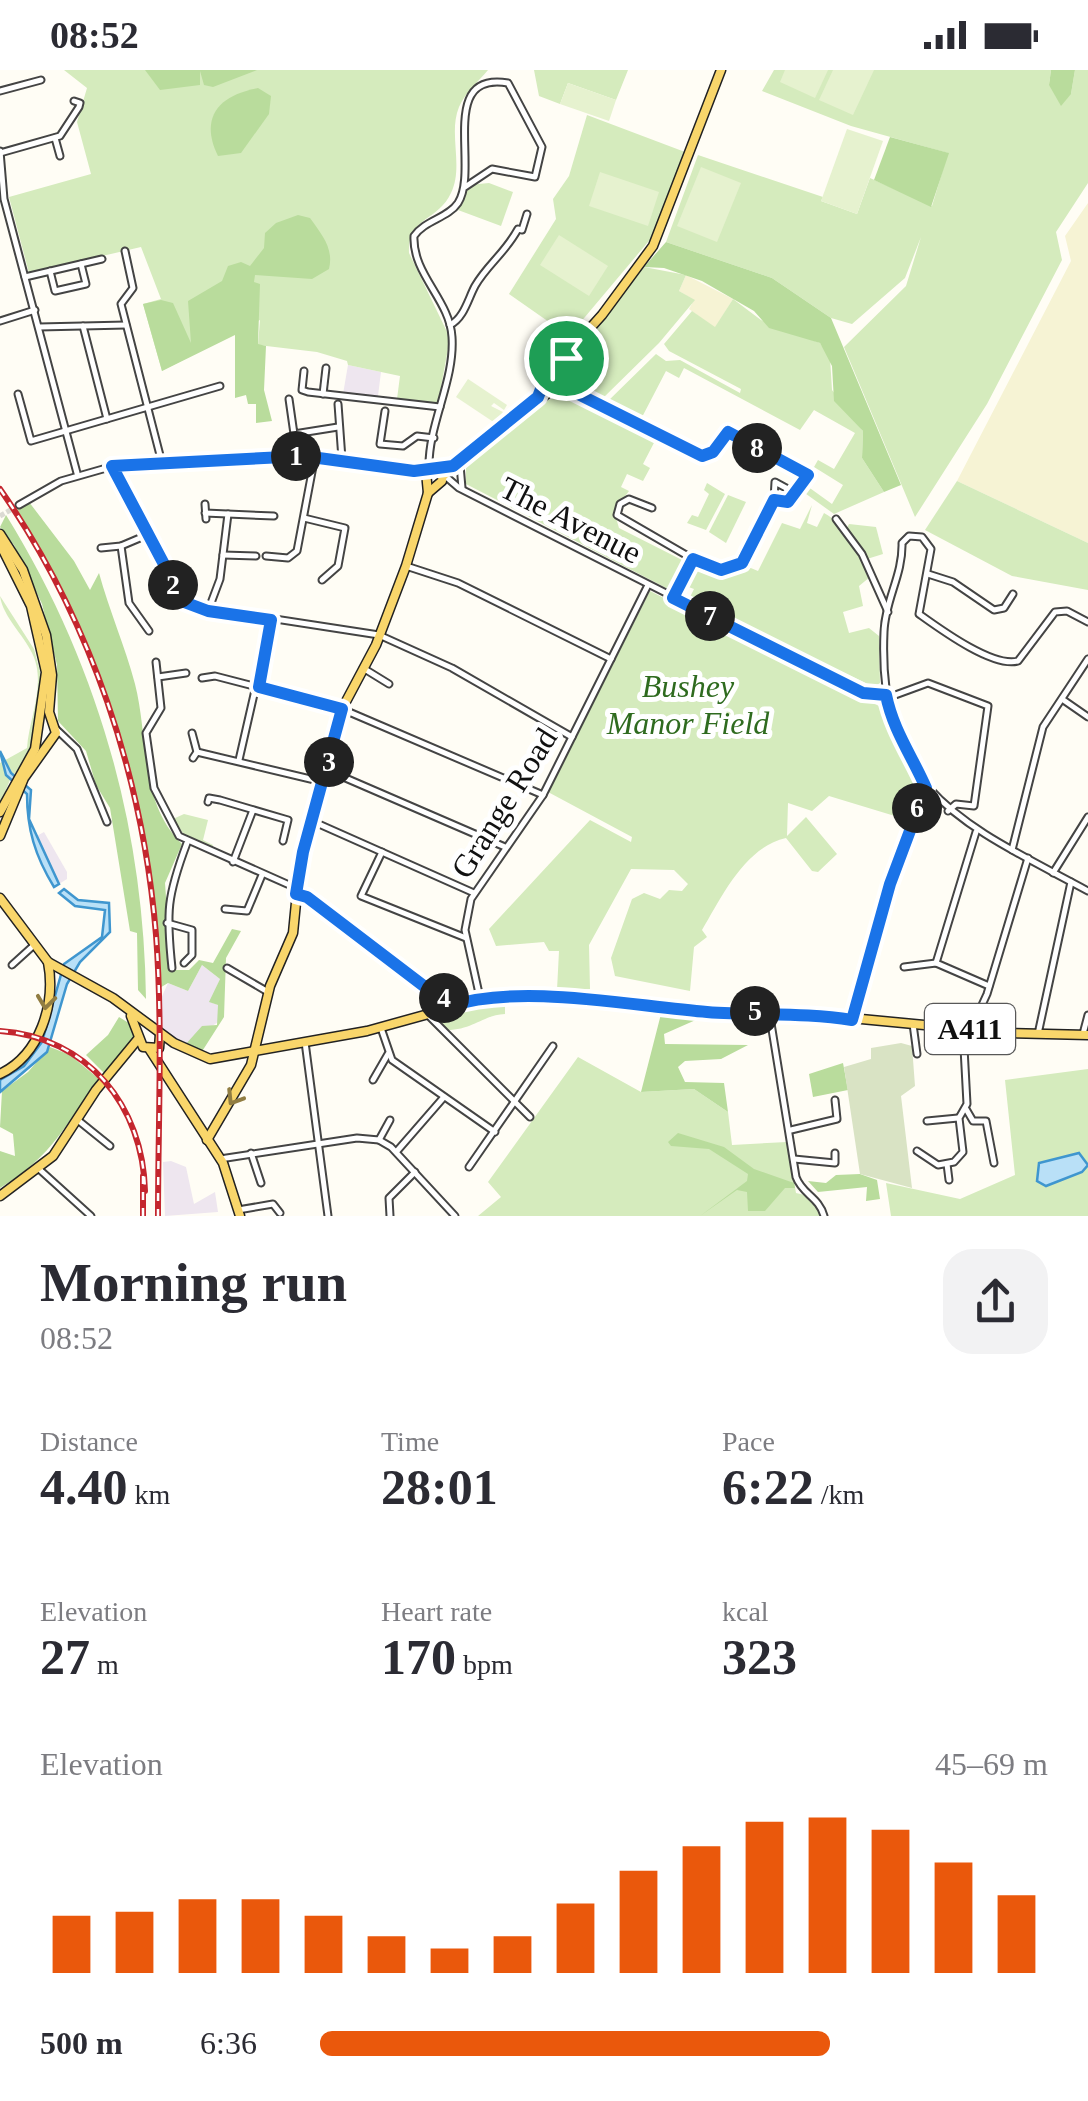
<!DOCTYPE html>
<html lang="en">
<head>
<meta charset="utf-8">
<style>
	body { margin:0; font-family:"Times New Roman",serif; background:#f2f2f3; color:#2b2b33; height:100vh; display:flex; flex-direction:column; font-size:38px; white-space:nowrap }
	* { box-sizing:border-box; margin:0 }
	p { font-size:32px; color:#7c7c81 }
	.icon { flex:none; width:55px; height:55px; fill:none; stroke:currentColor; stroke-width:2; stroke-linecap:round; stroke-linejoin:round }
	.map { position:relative; height:1146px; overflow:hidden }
	.sheet { display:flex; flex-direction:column; background:#fff; flex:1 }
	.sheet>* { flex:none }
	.pin { position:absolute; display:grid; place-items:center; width:85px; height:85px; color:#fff; margin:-42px; border:5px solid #fff; border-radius:50%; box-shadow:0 2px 10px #0007 }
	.km { position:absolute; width:50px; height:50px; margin:-25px; border-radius:50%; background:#222; color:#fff; font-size:28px; line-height:50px; text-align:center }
	.round { display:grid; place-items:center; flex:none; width:105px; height:105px; border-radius:30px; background:#f2f2f3 }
	.head { display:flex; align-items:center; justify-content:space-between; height:170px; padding:0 40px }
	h1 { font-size:55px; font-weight:600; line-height:75px }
	.stats { display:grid; grid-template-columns:repeat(3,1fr); gap:15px; height:170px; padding:10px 40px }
	.stats div { display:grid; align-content:center }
	.stats b { font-size:50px; font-weight:600 }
	.stats small { font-size:28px; font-weight:400 }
	.stats p { font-size:28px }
	.chart { height:280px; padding:20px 40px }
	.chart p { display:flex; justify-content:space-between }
	.chart svg { width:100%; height:180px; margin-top:10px; stroke:#ea580c; stroke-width:6 }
	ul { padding:0 40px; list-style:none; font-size:32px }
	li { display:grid; grid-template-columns:160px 120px 1fr; align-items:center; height:75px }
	li i { height:25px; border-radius:12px; background:#ea580c }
	.status { display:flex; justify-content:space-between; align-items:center; height:70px; padding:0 50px; background:#fff; direction:ltr }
	.status svg { height:28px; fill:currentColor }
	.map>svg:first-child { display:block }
</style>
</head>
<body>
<div class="status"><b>08:52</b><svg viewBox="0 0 49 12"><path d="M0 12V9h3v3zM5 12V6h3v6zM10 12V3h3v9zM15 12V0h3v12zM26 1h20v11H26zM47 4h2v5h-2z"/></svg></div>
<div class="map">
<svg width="1088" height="1146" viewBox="0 0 1088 1146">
	<rect width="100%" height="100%" fill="#fffdf5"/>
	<g fill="#eee6ef">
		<path d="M348,295L381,302L378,326L343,324Z"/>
		<path d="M44,762L67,802V809L59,814L35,767Z"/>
		<path d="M202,895L220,909L210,932L218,935V952L185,975L158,961L159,933L168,913L188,921Z"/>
		<path d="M171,1091L186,1097L194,1134L215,1122L218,1142L165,1146L163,1092Z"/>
	</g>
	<g fill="#f6f3d4">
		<path d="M1088,133V473L957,411L1071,191L1065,166Z"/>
		<path d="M686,205L733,229L715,258L689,239L694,230L679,221Z"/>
	</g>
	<g fill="#d5ebbd">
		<path d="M64,0H488C479,11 464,24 459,37C448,64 464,96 451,123C439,150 407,148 409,183L450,268L438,333L397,329L400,306L348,295L347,291L317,282L258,275L260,250L162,301L143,234L161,229L141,177L29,203L9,127L91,104L77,52L87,18Z"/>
		<path d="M534,0H628L616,30L568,13L560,34L539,26Z"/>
		<path d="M774,0H1051L1049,15L1071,24L1075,0H1088V113L1056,162L1062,190L987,334L915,447L844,277L906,216L921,167L905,208L852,254L831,248L772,208L666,172L698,85L823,127L821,131L857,144L870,108L932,136L948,83L851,56L762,21Z"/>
		<path d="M587,45L685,82L653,166L569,266L509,224L556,149L553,129L569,106Z"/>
		<path d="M489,113L513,122L501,156L458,140L468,115Z"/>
		<path d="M644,197L686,205L679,221L695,230L659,273L600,331L573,317L565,300Z"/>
		<path d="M733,229L761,250L820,273L830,288L832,320L863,361L862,388L884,422L834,444L802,421L807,416L832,434L843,415L814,397L818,390L834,399L855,363L814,340L800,360L684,298L679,308L666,301L640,351L605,334L656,284L666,291L680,290L740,323L741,319L669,281L664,274L692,241L715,257Z"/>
		<path d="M566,323L630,354L629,361L637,357L657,367L643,394L650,398L643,411L627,404L621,417L629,421L614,441L619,458L688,493L675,517L668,519L466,414V396L541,333Z"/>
		<path d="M957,411L1088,473V520L1012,506L925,460Z"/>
		<path d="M707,413L725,424L706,460L687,453L692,445L698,447L709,424L704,420Z"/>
		<path d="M728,425L746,432L726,473L709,462Z"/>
		<path d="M812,435L807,453L817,457L824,443C847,455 860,484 870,507L859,516L863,536L843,542L849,563L869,558L879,566L880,613L874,617L689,529L694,519L683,515L695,494C714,506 731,508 746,496L758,501L782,453L800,459Z"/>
		<path d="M849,454L876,457L883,484L867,489L847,458Z"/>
		<path d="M650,521L881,637L917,711L908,750L829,726L812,741L788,733L787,766L806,747L837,784L818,802L812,801L786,768C745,777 722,826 702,860L707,867L694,877L690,921L615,906L611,888L632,829L644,823L660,829L669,820L682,821L688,814L674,800L631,799L589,875L590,919L557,920L559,881H549L544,872L496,876L489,859L590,750L631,772L632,767L548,722Z"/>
		<path d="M0,526L34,579L42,609L31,682L10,710L0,734V693L27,678C29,648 47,613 32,583C23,564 3,547 0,526Z"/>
		<path d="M184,744L208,750L203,770L213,775L212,779L187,769L173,749Z"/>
		<path d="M515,932L505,934V944C483,945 473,960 447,960L436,949L481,933Z"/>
		<path d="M578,987L641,1022L694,1019L728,1042L732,1075L787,1072L796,1123L809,1126L821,1146H478L501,1127L488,1112Z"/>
		<path d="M1088,999V1146H891L886,1113L960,1129L1015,1105L1005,1010Z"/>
	</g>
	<g fill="#b9dc9c">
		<path d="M145,0H257L213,17L204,15L200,1V15L160,20Z"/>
		<path d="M1051,0H1075L1071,24L1061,36L1049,15Z"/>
		<path d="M258,18L271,26L269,44L241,83L218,86C199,47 219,25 258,18Z"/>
		<path d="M890,67L949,83L931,137L874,110Z"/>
		<path d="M298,145L310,148C322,165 334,178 329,199L312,209L255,205L254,212L260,214L258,274L266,276L264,320L272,351L256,353V334H248L246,325L235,328V265L162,301L143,234L161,230L173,233L191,273L188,231L222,211L228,196L241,192L250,196L264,178L265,163L276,153Z"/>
		<path d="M666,172L772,208L831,248L901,415L884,422L862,388L863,361L834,331L832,296L820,273L769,258L754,241L702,211L664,198L644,197Z"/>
		<path d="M29,432L74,491L90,520L99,503C109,540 125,576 135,614C149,669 139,732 182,774L165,813L171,900H189L199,890L213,893L232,859L241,861L226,888L224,947L201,983L185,975L202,956L217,955L218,935L209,932L220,909L202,895L188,921L168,913L158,919C159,749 105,582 15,439Z"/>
		<path d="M6,445C97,592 144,756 146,929L138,920L137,863L130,861L110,738L96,715L86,681L58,651L57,595L42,534L14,475L0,457Z"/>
		<path d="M661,944L698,949L664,964L665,974L748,975L721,989L685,991L678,997L685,1012L724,1013L728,1042L694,1019L641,1022Z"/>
		<path d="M119,947L132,955L135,969L105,1004L86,985L108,965Z"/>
		<path d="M50,977L70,985L99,1009C63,1057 55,1084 0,1118V1081L15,1086L13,1064L0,1057L2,1021L28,1002Z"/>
		<path d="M843,993L848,1020L813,1027L809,1004Z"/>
		<path d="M678,1063L724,1077L754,1099L794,1113L795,1118H785L765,1141H748L747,1122L737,1120L700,1146L747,1111L748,1104L709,1079L671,1076L668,1072Z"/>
		<path d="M860,1104L877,1110L880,1129L866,1131L867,1117L818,1122L808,1111L826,1113L836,1105Z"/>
	</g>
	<path fill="#d9e3c4" d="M901,973L912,976L915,1016L901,1026L912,1118L860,1104L844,997L871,989V978Z"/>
	<g fill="#e6f2cf">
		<path d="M785,0H828L815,28L780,12Z"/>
		<path d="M833,0H874L853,45L819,30Z"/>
		<path d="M568,13L616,30L609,51L560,34Z"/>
		<path d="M847,59L883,71L857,144L821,131Z"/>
		<path d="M701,97L741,113L717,172L677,156Z"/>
		<path d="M600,102L659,122L648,156L589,136Z"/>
		<path d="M559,165L608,196L589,226L540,195Z"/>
		<path d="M468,309L507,335L504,340L494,333L491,336L503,342L495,353L456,327Z"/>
	</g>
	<g fill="#b9e0f7" stroke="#3f96cf" stroke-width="2.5">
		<path d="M0,681L11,703L31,720L29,749L59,814L54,817C35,786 27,759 27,724L6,705Z"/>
		<path d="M64,819L78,830L109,833L110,862L80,892L67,914L47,982L0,1022V1010L24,996L42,972L64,894L102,867L105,840L75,836L59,823Z"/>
		<path d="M1079,1083L1088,1095L1082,1102L1046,1116L1037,1111L1039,1093Z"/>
	</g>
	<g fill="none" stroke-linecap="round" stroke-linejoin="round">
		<path stroke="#dbdad3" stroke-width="5" stroke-dasharray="5 2.5" stroke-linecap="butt" d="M0,446L19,435"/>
		<defs>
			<g id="minor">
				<path d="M0,21L41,10"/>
				<path d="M55,68L60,86"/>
				<path d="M0,81L4,129L77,403"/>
				<path d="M0,83L60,66L79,37L80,33L74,31"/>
				<path d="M125,181L133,218L121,234L162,393"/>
				<path d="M50,201L55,221L86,214L81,194"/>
				<path d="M25,207L102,189"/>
				<path d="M0,251L35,240"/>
				<path d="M450,255C464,248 468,229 475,216C487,195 505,183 518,159L522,160L527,144"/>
				<path d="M83,256L107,349"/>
				<path d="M39,257L126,255"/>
				<path d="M304,301L302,320L308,322L440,337"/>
				<path d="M560,310L599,335L702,387L718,378L728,362L808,405L797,424L775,412L774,430L789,432L794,422"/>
				<path d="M18,324L31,371L220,316"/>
				<path d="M323,324L326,298"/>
				<path d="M289,329L294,364L338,357"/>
				<path d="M338,334L342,389"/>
				<path d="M385,341L380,374L403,376L417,366L434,368"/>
				<path d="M460,395L462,418"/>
				<path d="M112,396L177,523L190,536L379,565L452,598L572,667"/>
				<path d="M429,398C428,354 455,311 452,267C450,230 412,204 414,166C425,150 448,148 458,133C480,99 437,1 508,13L542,77L535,107L492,99L465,117"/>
				<path d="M444,405L459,418L863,623L886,625"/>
				<path d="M205,434L206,449"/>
				<path d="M19,435L61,411L117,395L315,386L414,401L428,398"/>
				<path d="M652,438L629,429L620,434L617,445L693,489"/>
				<path d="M205,443L274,446"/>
				<path d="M304,448L345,458L338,496L322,510"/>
				<path d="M836,449L862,484L888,542"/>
				<path d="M121,476L129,533L149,561"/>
				<path d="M101,478L121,476L147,465"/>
				<path d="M223,485L256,486"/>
				<path d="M266,486L288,488L297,481L315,386"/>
				<path d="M406,496L458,513L611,589"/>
				<path d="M928,504L953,512L994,540L1004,538L1013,524"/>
				<path d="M673,527L693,489L721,500L742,493L774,430"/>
				<path d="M208,541L220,509L228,444"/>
				<path d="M1088,552L1067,541L1055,542L1018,591C993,598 940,559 919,544L931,479L922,467L909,466L902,473C903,505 885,530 884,562C877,723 966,755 1088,821"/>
				<path d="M156,592L161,638L146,663L154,718L179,766L296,818"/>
				<path d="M363,598L389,614"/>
				<path d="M158,607L186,603"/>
				<path d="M202,608L215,606L342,639L543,725"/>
				<path d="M887,628L928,613L988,636L974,736L956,734L948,741"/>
				<path d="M1062,629L1088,647"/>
				<path d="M56,659L77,679L107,752"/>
				<path d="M192,663L197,682L193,688"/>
				<path d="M197,682L323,712"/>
				<path d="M239,690L271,550"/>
				<path d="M327,700L505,777"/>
				<path d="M208,732L209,728L220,730L288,750L283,771"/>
				<path d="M312,751L474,823"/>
				<path d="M976,762L936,893L989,916"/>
				<path d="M1012,780L1043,657L1088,589"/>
				<path d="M382,782L361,826L466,868"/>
				<path d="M233,792L253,740"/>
				<path d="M1053,803L1088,747"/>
				<path d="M296,825L307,827L450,936"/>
				<path d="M225,839L247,841L262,805"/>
				<path d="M167,853L192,860V885L184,893"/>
				<path d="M12,895L33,876"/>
				<path d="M904,897L936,893"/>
				<path d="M172,898C166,842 167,826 187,773"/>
				<path d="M227,898L268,922"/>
				<path d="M480,928L465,860L471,829L543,725L648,515"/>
				<path d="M769,941L796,1107C802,1124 819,1127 824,1146"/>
				<path d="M427,944L530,1047"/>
				<path d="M852,948L890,814L925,718"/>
				<path d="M913,954L917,984"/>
				<path d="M381,958L392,990L495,1062"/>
				<path d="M971,959L987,924L1028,788"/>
				<path d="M1038,964L1071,812"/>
				<path d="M1083,964L1088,945"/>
				<path d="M305,972L328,1146"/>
				<path d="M373,1010L388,984"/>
				<path d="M966,1039L973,1051H986L994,1093"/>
				<path d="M79,1051L110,1076"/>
				<path d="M927,1051L958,1048"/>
				<path d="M791,1060L837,1049L835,1030"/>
				<path d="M379,1070L390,1050"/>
				<path d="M397,1081L444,1027"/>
				<path d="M917,1081L938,1095L954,1092L963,1082L959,1048L967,1034L963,959"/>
				<path d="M251,1083L261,1113"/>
				<path d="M220,1089L357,1068L379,1070L391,1077L455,1146"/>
				<path d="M794,1089L835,1093V1083"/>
				<path d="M947,1094L949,1110"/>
				<path d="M469,1097L553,976"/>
				<path d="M39,1099L91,1146"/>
				<path d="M238,1140L273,1134L280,1143"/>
				<path d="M390,1146L389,1128L415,1102"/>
			</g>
			<g id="major">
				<path d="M538,327L546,307L602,245L653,176L721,0"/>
				<path d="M444,405L557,316L564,292"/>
				<path d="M428,423L442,411L443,400"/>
				<path d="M0,464L23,500L46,565L52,605L49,642L56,663L24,708L0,766"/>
				<path d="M0,474L31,536L46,602L35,679L0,742"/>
				<path d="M0,828L48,892L113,928L174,973L210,989L367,961L497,925L611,930L704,942H788L1008,963L1088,965"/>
				<path d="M131,946L143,977L159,978L160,964"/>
				<path d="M150,980L223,1093L240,1146"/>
				<path d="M0,1004C40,985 56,934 48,892"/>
				<path d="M207,1070L251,995L270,916L293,863L300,792L342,639L376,575L406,496L428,423L426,402L432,396H453"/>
				<path d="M0,1126L53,1086L96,1020L138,969"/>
			</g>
		</defs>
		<use href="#minor" stroke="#444" stroke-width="9"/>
		<use href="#major" stroke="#222" stroke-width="11"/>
		<use href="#minor" stroke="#fff" stroke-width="5"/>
		<use href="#major" stroke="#f9d66b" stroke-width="8"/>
		<defs>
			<g id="rail">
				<path d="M0,419C91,550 143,707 156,865C163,958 158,1053 158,1146"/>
				<path d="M0,961C88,967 143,1036 145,1121"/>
				<path d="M143,1106V1146"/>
			</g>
		</defs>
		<use href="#rail" stroke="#c4262e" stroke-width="6"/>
		<use href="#rail" stroke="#fff" stroke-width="2.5" stroke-dasharray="8" stroke-linecap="butt"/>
	</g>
	<defs><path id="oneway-chevron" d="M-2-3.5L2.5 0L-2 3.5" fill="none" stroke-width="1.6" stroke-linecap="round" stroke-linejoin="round" transform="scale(2.5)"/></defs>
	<g stroke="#917d42">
		<use href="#oneway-chevron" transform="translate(46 932) rotate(97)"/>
		<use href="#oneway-chevron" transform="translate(234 1028) rotate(122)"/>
	</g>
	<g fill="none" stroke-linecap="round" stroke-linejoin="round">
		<defs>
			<path id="route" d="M566,288L560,309L570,320L702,386L713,382L728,362L808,405L788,432L774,430L742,493L721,500L693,489L673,528L863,623L886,625C893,660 912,686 926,718L890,814L852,950C803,942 756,946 707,942C630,936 522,913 450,936L307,827L296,824L303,782L342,639L259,617L271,550L208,541L184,532L112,396L304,386L414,401L453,396L538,327L546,306Z"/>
		</defs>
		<use href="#route" stroke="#fff" stroke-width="20"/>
		<use href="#route" stroke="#1a73e8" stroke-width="12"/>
	</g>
	<g text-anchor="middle" stroke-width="10" stroke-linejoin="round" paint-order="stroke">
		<rect fill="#fff" stroke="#585858" stroke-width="2.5" x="925" y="934" width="90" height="50" rx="8"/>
		<g font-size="30" font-weight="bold" fill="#111">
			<text x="970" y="969">A411</text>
		</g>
		<g font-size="32" fill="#111" stroke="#fff">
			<text transform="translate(571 450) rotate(27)" y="11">The Avenue</text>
			<text transform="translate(504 733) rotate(-58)" y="11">Grange Road</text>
		</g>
		<g font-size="32" font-style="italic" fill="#2f6b1f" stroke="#fff">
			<text x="688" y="627">Bushey<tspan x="688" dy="37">Manor Field</tspan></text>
		</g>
	</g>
</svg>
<div class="pin" style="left:566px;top:288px;background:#1e9e55"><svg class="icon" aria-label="arrive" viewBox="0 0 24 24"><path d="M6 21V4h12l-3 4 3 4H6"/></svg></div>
<b class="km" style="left:296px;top:386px">1</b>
<b class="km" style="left:173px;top:515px">2</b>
<b class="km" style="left:329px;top:692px">3</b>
<b class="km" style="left:444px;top:928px">4</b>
<b class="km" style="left:755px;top:941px">5</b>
<b class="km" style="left:917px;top:738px">6</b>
<b class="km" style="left:710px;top:546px">7</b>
<b class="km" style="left:757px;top:378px">8</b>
</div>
<section class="sheet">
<div class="head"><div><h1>Morning run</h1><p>08:52</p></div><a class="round"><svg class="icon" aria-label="share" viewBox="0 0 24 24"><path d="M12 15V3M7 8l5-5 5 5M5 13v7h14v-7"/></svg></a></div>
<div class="stats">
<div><p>Distance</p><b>4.40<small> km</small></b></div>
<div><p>Time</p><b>28:01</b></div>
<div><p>Pace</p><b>6:22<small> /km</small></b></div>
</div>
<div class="stats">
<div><p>Elevation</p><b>27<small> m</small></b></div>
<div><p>Heart rate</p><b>170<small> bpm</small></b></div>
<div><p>kcal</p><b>323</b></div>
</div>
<div class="chart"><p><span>Elevation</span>45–69 m</p>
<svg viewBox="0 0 160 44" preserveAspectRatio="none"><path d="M5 44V30M15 44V29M25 44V26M35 44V26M45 44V30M55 44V35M65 44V38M75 44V35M85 44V27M95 44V19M105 44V13M115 44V7M125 44V6M135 44V9M145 44V17M155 44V25"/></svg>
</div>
<ul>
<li><b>500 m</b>6:36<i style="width:70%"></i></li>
</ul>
</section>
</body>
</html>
